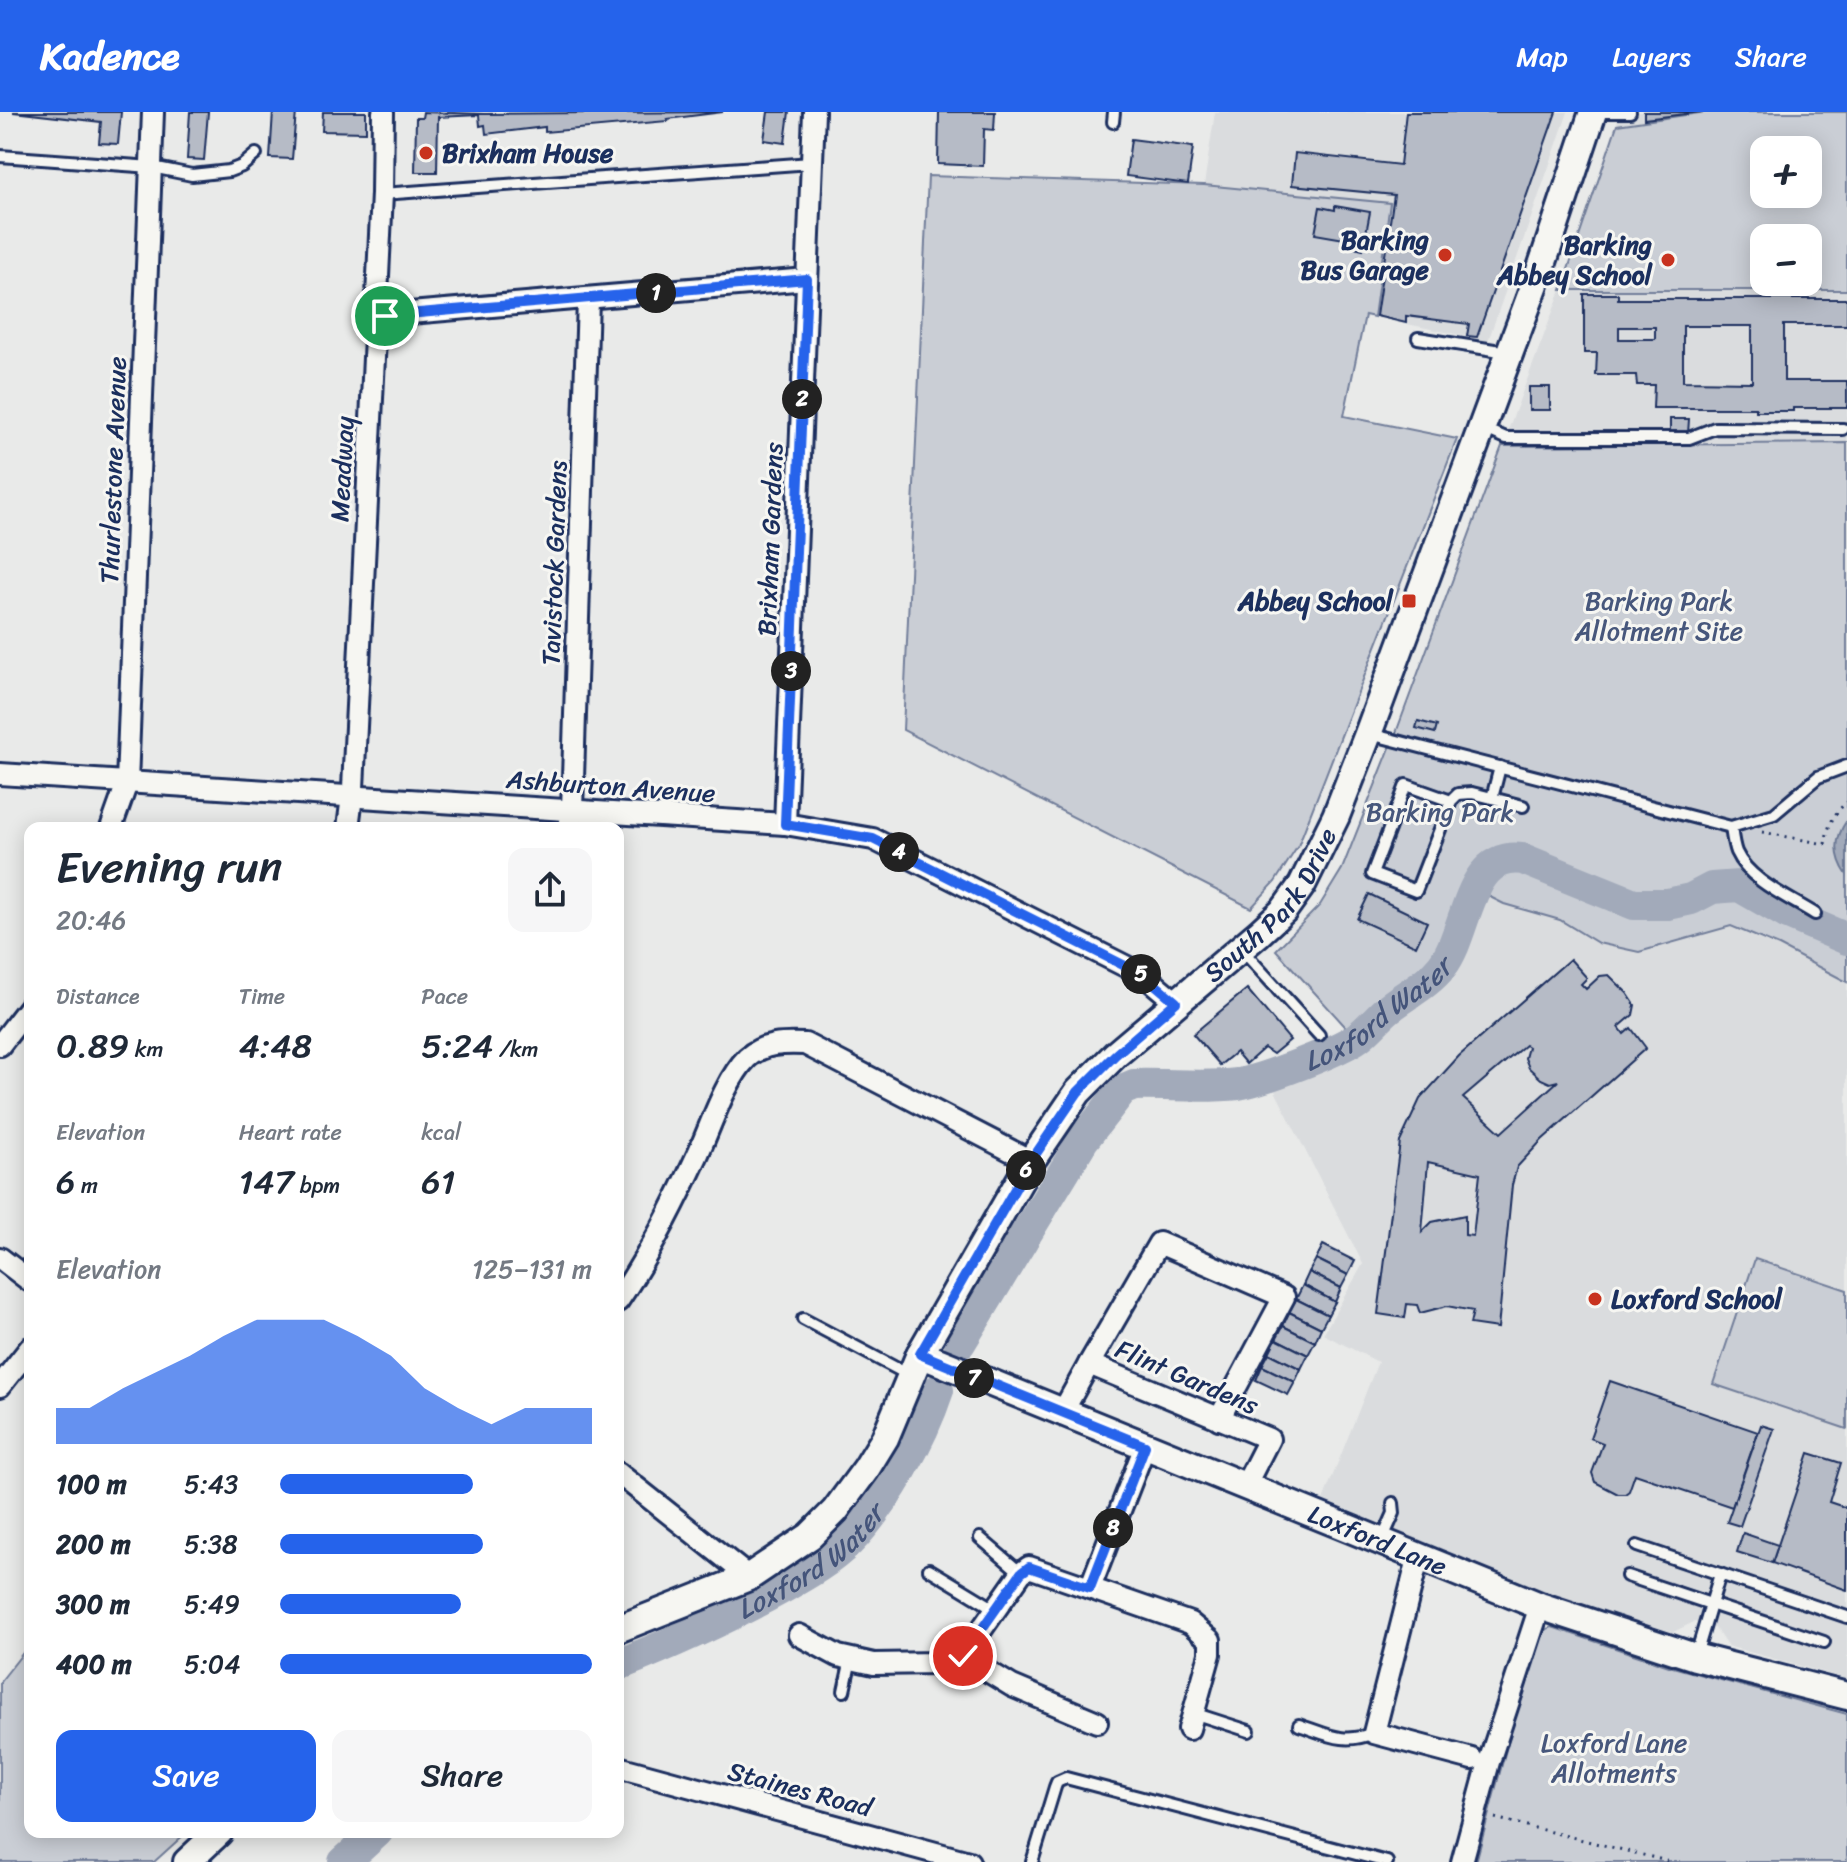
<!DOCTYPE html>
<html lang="en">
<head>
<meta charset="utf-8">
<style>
	body { margin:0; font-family:Sriracha,sans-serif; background:#f6f6f7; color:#1f2937; height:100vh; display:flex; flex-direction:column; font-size:30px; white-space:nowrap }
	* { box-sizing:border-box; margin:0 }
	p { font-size:26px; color:#747a83 }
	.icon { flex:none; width:44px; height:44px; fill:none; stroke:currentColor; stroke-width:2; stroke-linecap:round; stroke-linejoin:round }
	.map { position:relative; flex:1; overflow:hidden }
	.drawer { position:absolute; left:24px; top:710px; width:600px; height:1016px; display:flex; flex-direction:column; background:#fff; border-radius:16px; box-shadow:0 4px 20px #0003 }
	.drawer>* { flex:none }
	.controls { position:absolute; left:1750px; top:24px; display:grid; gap:16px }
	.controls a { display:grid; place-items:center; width:72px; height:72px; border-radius:16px; background:#fff; box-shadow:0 4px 20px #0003; font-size:40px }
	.pin { position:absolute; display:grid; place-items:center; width:68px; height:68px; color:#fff; margin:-34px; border:4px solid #fff; border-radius:50%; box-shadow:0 2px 8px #0007 }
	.km { position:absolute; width:40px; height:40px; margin:-20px; border-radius:50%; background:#222; color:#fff; font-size:22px; line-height:40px; text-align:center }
	.round { display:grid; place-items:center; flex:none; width:84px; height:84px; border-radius:16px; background:#f6f6f7 }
	.head { display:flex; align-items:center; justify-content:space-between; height:136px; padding:0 32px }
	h1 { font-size:44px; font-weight:600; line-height:60px }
	.figures { display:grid; grid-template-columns:repeat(3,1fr); gap:12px; height:136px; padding:8px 32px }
	.figures div { display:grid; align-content:center }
	.figures b { font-size:34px; font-weight:600 }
	.figures small { font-size:22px; font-weight:400 }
	.figures p { font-size:22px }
	.chart { height:224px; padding:16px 32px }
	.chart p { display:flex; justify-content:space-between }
	.chart svg { width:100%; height:144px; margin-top:8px; fill:#2563eb; opacity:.7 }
	.primary-button { display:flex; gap:16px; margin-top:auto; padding:16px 32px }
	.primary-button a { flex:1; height:92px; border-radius:16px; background:#2563eb; color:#fff; font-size:32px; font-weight:600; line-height:92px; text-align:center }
	.primary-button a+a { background:#f6f6f7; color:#1f2937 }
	ul { padding:0 32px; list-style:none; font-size:26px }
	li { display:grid; grid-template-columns:128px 96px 1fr; align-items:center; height:60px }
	li i { height:20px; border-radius:10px; background:#2563eb }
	header { display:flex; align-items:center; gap:48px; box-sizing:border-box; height:112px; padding:0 40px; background:#2563eb; color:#fff }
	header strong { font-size:38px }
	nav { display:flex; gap:44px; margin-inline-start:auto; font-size:28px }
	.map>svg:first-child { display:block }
</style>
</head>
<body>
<header>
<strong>Kadence</strong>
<nav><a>Map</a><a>Layers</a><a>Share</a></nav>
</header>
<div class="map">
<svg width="1847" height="1750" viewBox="0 0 1847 1750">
	<rect width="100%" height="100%" fill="#e9eae9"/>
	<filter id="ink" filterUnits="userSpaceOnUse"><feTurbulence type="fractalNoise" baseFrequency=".0125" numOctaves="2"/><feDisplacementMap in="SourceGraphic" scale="16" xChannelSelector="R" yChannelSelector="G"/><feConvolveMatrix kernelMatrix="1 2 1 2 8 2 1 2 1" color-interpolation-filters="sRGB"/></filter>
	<g filter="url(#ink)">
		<g fill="#dadcde" fill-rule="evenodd">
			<path d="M1215,0H1568L1488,229L1374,205L1390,91L1204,73Z"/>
			<path d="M1619,0H1847V331L1502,334L1561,178L1617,13ZM1764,38H1808V82H1764ZM1764,126H1808V170H1764Z"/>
			<path d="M1511,756L1536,762L1629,801L1642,803L1675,801L1694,796L1720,784L1742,785L1779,807L1847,835V1567L1727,1534L1715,1516L1694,1510L1673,1520L1561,1487L1323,1388L1378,1250L1323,1222L1363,1152L1271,971L1352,941L1392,906L1437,874L1450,861L1459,847L1490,768L1495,762Z"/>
		</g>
		<g fill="#caced5" stroke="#727e9a" stroke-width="2" fill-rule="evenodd">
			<path d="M1706,0H1847V178H1561L1617,13ZM1764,38H1808V82H1764ZM1764,126H1808V170H1764Z"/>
			<path d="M928,64L1204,73L1390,91L1374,205L1365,203L1344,304L1457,327L1298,734L1275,770L1251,796L903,618Z"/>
			<path d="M1847,331V820L1791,797L1757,776L1729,768L1712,771L1687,784L1637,788L1527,744L1514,742L1493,746L1484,753L1475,766L1439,852L1415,873L1386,892L1353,923L1276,838L1320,793L1342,757L1397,618L1502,334Z"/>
			<path d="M1511,756L1536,762L1629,801L1642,803L1675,801L1694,796L1720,784L1730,783L1742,785L1779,807L1847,835V870L1779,834L1731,814L1639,840L1598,831L1560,808L1504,792L1484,782L1495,762Z"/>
			<path d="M1755,1147L1847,1178V1317L1713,1272Z"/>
			<path d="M1552,1515L1669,1554L1847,1602V1750H1476L1537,1521Z"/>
			<path d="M30,1532V1720H187L154,1750H0V1570Z"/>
		</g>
		<path fill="#a2aaba" stroke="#6c7995" stroke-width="2" d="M1847,708V763C1834,744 1834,727 1847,708Z"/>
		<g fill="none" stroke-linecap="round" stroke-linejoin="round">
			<g stroke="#a2aaba" stroke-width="32">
				<path id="s1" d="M960,1231L1083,1028L1122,978L1134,973C1168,972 1204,976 1238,972C1262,968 1339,939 1358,925C1369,917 1378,905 1389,896C1407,882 1428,872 1442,854C1469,820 1466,739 1523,747L1634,792H1668L1691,787L1712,776L1739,774L1786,801L1847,827"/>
				<path id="s2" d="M618,1553C675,1530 730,1505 784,1475C807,1462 830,1449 849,1430C885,1393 922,1327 938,1278"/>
				<path d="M344,1750L377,1720"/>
			</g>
		</g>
		<g fill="#b6bbc6" stroke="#1b2f5e" stroke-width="2" fill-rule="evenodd">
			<path d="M13,0H121L118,32L99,31L101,10Z"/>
			<path d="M190,0H208L204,48L187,47Z"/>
			<path d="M273,0H296L292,47L270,46Z"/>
			<path d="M323,0H366V20L322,19Z"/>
			<path d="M423,0L484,2L723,0L667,7L668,9L545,20V15L486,22L485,13L480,14L479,3L438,5L437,60H415L416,6H422Z"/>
			<path d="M768,0H789L785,31L764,28Z"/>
			<path d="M939,0H995L994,18L984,17L983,54L938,52Z"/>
			<path d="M1406,0H1556L1477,225L1467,224L1469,212L1406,204V211L1376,204L1394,83L1292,73L1295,41L1400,53Z"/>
			<path d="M1644,0H1702L1644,7Z"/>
			<path d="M1131,27L1193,35L1188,72L1126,64Z"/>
			<path d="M1335,94L1370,100L1363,137L1354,135L1356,129L1315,122L1320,95L1335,98Z"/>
			<path d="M1584,182H1618V187H1847V213H1784V269H1847V296H1793V299H1756V296H1653L1654,273H1637L1636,263H1596L1597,241H1584ZM1683,214H1752V270L1683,269ZM1619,215H1655V227H1619Z"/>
			<rect x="1529" y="275" width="21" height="23"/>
			<path d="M1670,307H1689L1688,322L1670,321Z"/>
			<path d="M1418,609L1437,614L1435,621L1416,616Z"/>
			<path d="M1369,782L1427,810L1416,834L1357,807Z"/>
			<path d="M1570,847L1587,866L1581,872L1586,877L1600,864L1609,863L1627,881L1635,893L1633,903L1619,915L1624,922L1631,916L1646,936L1542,1028L1517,1055L1512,1073L1498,1216L1470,1212L1473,1199L1447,1194L1420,1201L1417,1193L1407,1192L1405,1206L1378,1202L1400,1030L1420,987L1459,944ZM1525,933L1528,935L1525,946L1529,956L1541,967L1550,971L1558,969L1501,1021L1463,986ZM1428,1050L1480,1062L1473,1124L1465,1123V1103L1432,1110L1422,1120Z"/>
			<path d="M1247,877L1290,928L1273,942L1264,936L1246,952L1236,940L1220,953L1193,922Z"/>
			<path d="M1323,1133L1355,1149L1348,1163L1316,1147Z"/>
			<path d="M1316,1147L1348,1163L1341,1176L1309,1160Z"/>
			<path d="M1309,1160L1341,1176L1335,1190L1303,1173Z"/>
			<path d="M1303,1173L1335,1190L1328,1203L1296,1187Z"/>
			<path d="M1296,1187L1328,1203L1321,1216L1289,1200Z"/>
			<path d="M1289,1200L1321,1216L1315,1230L1283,1214Z"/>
			<path d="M1283,1214L1315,1230L1308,1243L1276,1227Z"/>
			<path d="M1276,1227L1308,1243L1301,1257L1269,1241Z"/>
			<path d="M1269,1241L1301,1257L1295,1270L1262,1254Z"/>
			<path d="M1262,1254L1295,1270L1288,1283L1256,1268Z"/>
			<path d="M1610,1269L1758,1320L1732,1395L1635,1362L1629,1379L1625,1382H1618L1595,1370L1592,1361L1603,1331L1590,1326Z"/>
			<path d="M1761,1313L1774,1317L1740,1414L1727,1410Z"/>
			<path d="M1809,1341L1841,1351L1829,1390L1847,1396V1478L1772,1451Z"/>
			<path d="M1743,1421L1778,1433L1772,1451L1737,1440Z"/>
		</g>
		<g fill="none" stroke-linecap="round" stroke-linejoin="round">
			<defs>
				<g id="service">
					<path d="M1603,0H1630"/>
					<path d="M1113,10L1114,0"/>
					<path d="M0,44L152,55L192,63L229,59L242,54L256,42"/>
					<path d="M382,82L811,51"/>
					<path d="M1418,226L1507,240"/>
					<path d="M1483,316L1506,326H1689L1715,316L1843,317"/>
					<path d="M1370,622L1731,715L1774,702L1818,665L1847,654"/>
					<path d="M1492,686L1523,694"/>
					<path d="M1451,689L1406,673L1372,762L1416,779L1451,689L1458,682L1472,681L1492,686L1500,655"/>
					<path d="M1731,715C1732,722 1733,732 1736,740C1749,769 1790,786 1815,802"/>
					<path d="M1242,838L1319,923"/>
					<path d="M803,1207L909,1263"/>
					<path d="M980,1426L1021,1461"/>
					<path d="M1382,1428L1394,1401L1393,1391"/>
					<path d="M1637,1434L1847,1505"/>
					<path d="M929,1457L995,1497"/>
					<path d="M1627,1464L1824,1530"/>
					<path d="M1696,1543L1720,1462"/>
					<path d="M844,1579L851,1547"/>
					<path d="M1193,1601L1249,1619"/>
					<path d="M1299,1613C1329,1623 1343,1633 1374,1621"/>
					<path d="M1032,1750L1055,1675L1057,1670L1066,1666L1387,1750"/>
				</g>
				<g id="minor">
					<path d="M375,204L807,167"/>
					<path d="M0,662L785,712L873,727L1145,864L1176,890"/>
					<path d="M785,712L814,0"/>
					<path d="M111,716L127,671L153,0"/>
					<path d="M348,716L353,676L382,82L383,0"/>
					<path d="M569,716L572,698L588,187"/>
					<path d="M0,933L30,894"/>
					<path d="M0,1146L30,1169"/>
					<path d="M618,1189C649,1143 674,1094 697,1044C710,1016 725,968 747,946C763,931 784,931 805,932L1031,1049"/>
					<path d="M1089,1252L1159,1131L1284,1185L1219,1307"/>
					<path d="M0,1274L30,1236"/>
					<path d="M1062,1301L1089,1252L1269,1327L1245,1374"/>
					<path d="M618,1361L749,1465"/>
					<path d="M1419,1443L1374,1621L1472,1647"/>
					<path d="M1090,1476L1145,1334"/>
					<path d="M799,1523L838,1544L874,1552L937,1551L963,1544L1021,1461L1029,1455L1190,1511L1210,1528V1542L1189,1617"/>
					<path d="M963,1544L1012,1574L1097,1610"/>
					<path d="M618,1655L969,1750"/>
					<path d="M1462,1750L1489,1650L1540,1494"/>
				</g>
				<g id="tertiary">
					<path id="s3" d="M920,1242L1540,1494L1695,1545L1847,1584"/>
					<path id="s4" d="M618,1517L749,1465L810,1424L835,1399L866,1357L885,1326L920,1242L1031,1049L1078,980L1115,943L1259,821L1284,798L1302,773L1336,704L1368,622L1541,156L1593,0"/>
					<path d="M187,1750L219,1720"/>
				</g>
			</defs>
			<use href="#service" stroke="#1b2f5e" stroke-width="16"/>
			<use href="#minor" stroke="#1b2f5e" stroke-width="26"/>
			<use href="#tertiary" stroke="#1b2f5e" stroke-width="32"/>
			<g stroke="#1b2f5e" stroke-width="3" stroke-dasharray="2 6" stroke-linecap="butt">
				<path d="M1762,720L1825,732C1828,714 1833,702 1847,690"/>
				<path d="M1495,1706L1671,1750"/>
			</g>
			<use href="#service" stroke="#f6f6f2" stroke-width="10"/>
			<use href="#minor" stroke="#f6f6f2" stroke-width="20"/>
			<use href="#tertiary" stroke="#f6f6f2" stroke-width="26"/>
		</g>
	</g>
	<g fill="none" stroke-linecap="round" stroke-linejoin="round" filter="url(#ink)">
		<defs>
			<path id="route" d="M385,204L807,167L785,712L873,727L1145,864L1176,890L1115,943L1078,980L1031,1049L920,1242L1145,1334L1090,1476L1029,1455L1021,1461L963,1544"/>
		</defs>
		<use href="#route" stroke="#fff" stroke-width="16"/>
		<use href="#route" stroke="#2563eb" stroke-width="10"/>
	</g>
	<g fill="#c8321e" stroke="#f6f6f2" stroke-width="3">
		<circle cx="426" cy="41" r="8"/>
		<circle cx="1445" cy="143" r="8"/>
		<circle cx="1668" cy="148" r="8"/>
		<rect x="1401" y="481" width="16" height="16" rx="4"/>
		<circle cx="1595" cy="1187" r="8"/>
	</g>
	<g text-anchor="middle" stroke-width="6" stroke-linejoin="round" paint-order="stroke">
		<g font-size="26" font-weight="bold" fill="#1b2f5e" stroke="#f6f6f2" text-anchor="end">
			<text x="442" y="50" text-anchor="start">Brixham House</text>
			<text x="1429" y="137">Barking<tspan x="1429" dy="30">Bus Garage</tspan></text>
			<text x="1652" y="142">Barking<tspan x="1652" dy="30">Abbey School</tspan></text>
			<text x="1393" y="498">Abbey School</text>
			<text x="1611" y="1196" text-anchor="start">Loxford School</text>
		</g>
		<g font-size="26" fill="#1b2f5e" stroke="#f6f6f2">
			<text transform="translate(342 357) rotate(-87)" y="9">Meadway</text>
			<text transform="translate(113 358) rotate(-88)" y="9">Thurlestone Avenue</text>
			<text transform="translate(770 427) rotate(-88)" y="9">Brixham Gardens</text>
			<text transform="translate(554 451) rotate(-88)" y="9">Tavistock Gardens</text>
			<text transform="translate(611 674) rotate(4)" y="9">Ashburton Avenue</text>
			<text dy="9" stroke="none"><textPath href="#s4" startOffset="1006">South Park Drive</textPath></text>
			<text transform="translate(1187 1265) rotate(23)" y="9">Flint Gardens</text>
			<text dy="9" stroke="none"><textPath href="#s3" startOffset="494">Loxford Lane</textPath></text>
			<text transform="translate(800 1677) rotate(15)" y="9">Staines Road</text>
		</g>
		<g font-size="26" fill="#47577c" stroke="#f6f6f2">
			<text x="1659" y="498">Barking Park<tspan x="1659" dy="30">Allotment Site</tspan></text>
			<text x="1440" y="709">Barking Park</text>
			<text x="1614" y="1640">Loxford Lane<tspan x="1614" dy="30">Allotments</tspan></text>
		</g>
		<g font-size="28" font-style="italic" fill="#44547a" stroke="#f6f6f2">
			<text dy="10" stroke="none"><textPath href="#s1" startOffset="576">Loxford Water</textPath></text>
			<text dy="10" stroke="none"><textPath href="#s2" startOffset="220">Loxford Water</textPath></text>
		</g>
	</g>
</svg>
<div class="controls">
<a>+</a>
<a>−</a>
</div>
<div class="pin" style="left:385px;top:204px;background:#1e9e55"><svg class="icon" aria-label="arrive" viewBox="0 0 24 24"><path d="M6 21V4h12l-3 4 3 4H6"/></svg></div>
<div class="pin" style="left:963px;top:1544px;background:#d93025"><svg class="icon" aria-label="check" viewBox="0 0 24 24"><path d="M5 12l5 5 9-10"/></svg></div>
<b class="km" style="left:656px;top:181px">1</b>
<b class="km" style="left:802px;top:287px">2</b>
<b class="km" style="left:791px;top:559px">3</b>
<b class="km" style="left:899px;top:740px">4</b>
<b class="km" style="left:1141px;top:862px">5</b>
<b class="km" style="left:1026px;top:1058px">6</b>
<b class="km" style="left:974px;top:1266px">7</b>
<b class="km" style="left:1113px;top:1416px">8</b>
<section class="drawer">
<div class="head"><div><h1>Evening run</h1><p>20:46</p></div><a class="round"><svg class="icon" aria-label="share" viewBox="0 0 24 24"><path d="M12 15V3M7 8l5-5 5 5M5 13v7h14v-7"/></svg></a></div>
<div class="figures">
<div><p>Distance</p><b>0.89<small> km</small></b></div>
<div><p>Time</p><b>4:48</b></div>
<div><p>Pace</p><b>5:24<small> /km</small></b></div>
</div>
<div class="figures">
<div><p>Elevation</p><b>6<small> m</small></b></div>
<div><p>Heart rate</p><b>147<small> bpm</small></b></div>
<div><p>kcal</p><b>61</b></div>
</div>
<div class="chart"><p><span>Elevation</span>125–131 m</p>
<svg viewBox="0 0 160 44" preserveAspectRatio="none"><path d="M0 44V33L10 33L20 27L30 22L40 17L50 11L60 6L70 6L80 6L90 11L100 17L110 27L120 33L130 38L140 33L150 33L160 33V44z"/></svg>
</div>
<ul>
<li><b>100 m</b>5:43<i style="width:62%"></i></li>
<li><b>200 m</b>5:38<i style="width:65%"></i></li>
<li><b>300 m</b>5:49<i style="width:58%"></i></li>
<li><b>400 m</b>5:04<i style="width:100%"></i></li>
</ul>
<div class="primary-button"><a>Save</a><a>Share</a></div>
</section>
</div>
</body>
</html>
